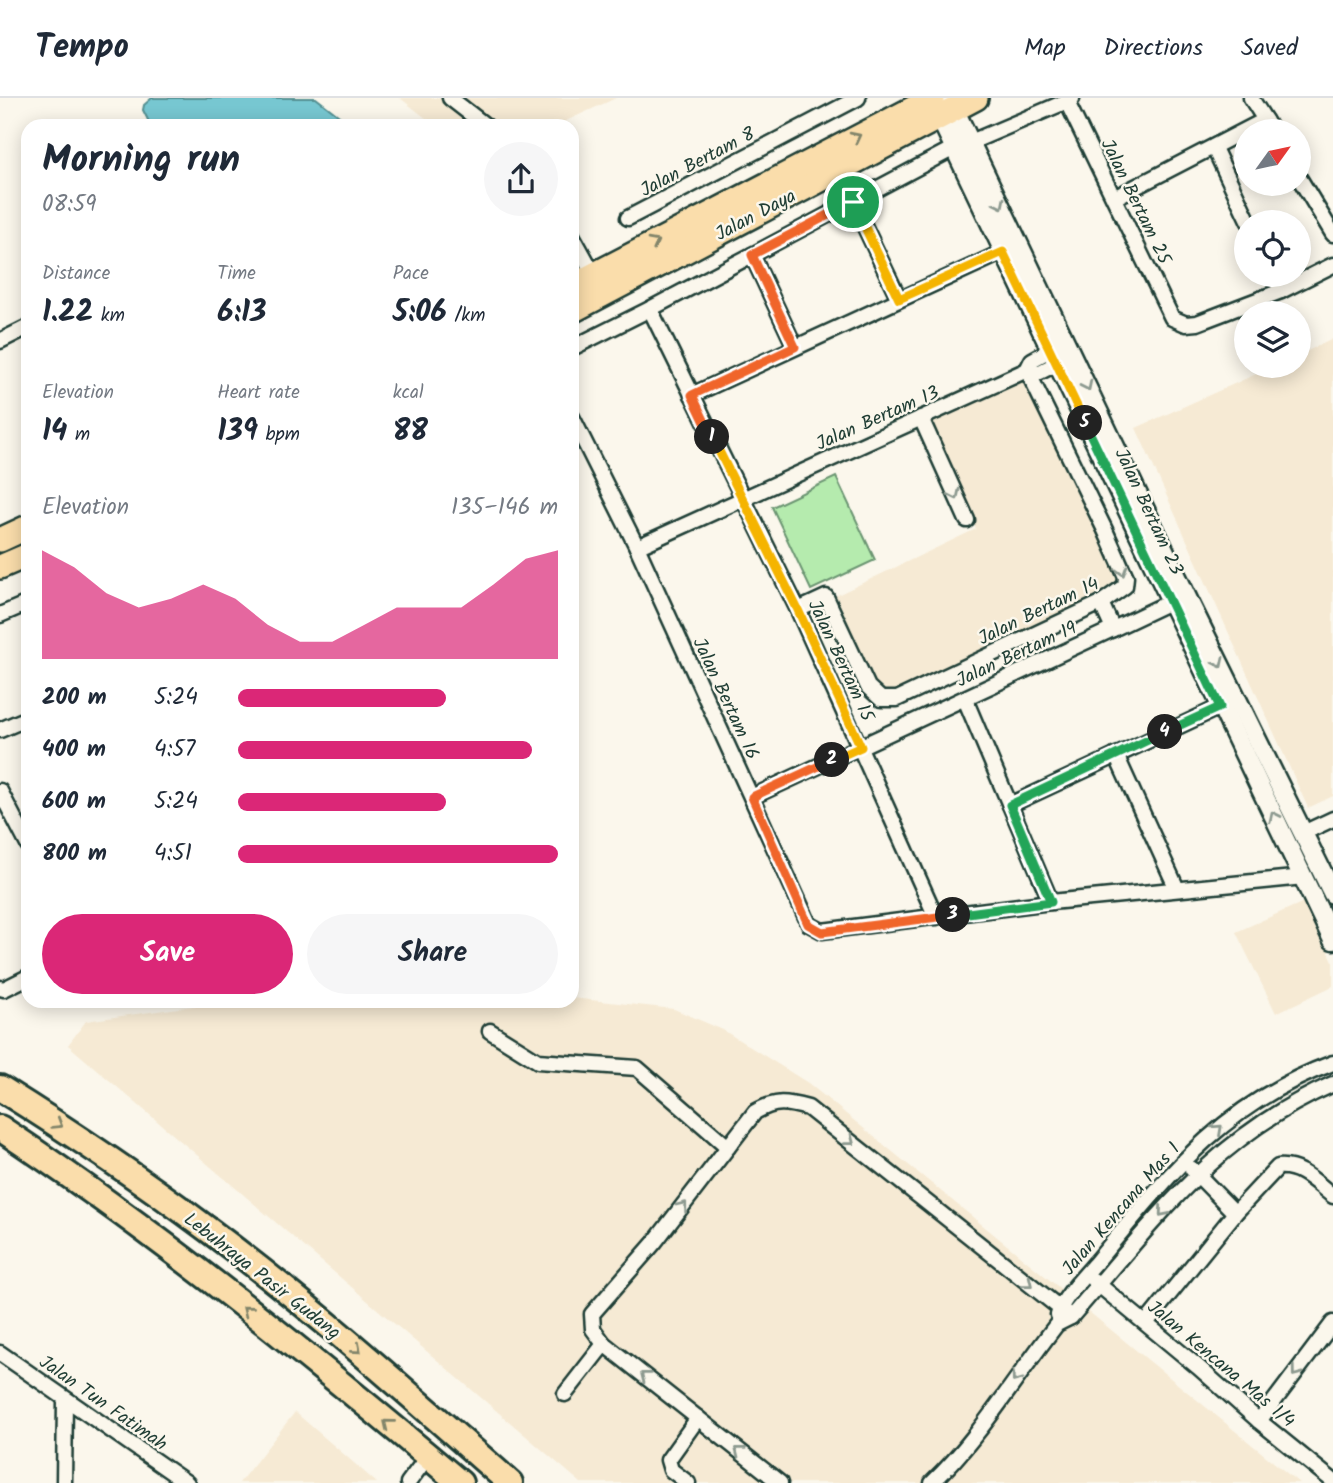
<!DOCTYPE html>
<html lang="en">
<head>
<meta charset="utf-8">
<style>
	body { margin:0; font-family:Kalam,sans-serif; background:#f6f6f7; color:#1f2937; height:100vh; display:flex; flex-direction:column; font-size:26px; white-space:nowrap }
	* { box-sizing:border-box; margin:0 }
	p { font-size:23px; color:#747a83 }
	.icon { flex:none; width:38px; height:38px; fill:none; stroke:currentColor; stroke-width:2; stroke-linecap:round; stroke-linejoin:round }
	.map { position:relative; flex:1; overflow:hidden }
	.sheet { position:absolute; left:21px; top:21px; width:558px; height:889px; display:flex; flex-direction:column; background:#fff; border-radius:21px; box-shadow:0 4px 18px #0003 }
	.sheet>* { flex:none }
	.needle { width:46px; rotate:57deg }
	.tools { position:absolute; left:1234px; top:21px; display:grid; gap:14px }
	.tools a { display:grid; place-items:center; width:77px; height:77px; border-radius:50%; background:#fff; box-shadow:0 4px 18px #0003; font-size:35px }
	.pin { position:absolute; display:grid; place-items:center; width:60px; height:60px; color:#fff; margin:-30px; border:4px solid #fff; border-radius:50%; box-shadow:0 2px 7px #0007 }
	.km { position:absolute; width:35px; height:35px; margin:-18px; border-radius:50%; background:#222; color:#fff; font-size:19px; line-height:35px; text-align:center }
	.round { display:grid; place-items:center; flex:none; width:74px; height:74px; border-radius:37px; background:#f6f6f7 }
	.head { display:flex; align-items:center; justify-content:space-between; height:119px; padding:0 21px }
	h1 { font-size:38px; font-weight:700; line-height:52px }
	.stats { display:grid; grid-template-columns:repeat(3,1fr); gap:10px; height:119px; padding:7px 21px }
	.stats div { display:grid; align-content:center }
	.stats b { font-size:30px; font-weight:700 }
	.stats small { font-size:19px; font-weight:400 }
	.stats p { font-size:19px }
	.chart { height:196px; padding:14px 21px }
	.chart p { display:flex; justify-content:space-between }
	.chart svg { width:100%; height:126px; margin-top:7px; fill:#db2777; opacity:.7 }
	.action { display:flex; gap:14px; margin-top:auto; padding:14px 21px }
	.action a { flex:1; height:80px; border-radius:42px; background:#db2777; color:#fff; font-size:28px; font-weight:700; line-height:80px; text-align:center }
	.action a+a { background:#f6f6f7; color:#1f2937 }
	ul { padding:0 21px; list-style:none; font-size:23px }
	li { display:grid; grid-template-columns:112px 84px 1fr; align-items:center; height:52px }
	li i { height:18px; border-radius:9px; background:#db2777 }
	header { display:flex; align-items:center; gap:42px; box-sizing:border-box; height:98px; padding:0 35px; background:#fff; border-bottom:2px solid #e0e1e3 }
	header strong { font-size:33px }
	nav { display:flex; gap:38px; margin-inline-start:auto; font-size:24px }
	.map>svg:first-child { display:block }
</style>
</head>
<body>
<header>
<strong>Tempo</strong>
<nav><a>Map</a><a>Directions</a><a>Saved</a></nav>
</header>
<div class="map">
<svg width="1333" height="1385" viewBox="0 0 1333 1385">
	<rect width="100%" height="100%" fill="#fbf7ec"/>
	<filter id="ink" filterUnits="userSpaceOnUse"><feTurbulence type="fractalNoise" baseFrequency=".0143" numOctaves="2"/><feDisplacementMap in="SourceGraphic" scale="14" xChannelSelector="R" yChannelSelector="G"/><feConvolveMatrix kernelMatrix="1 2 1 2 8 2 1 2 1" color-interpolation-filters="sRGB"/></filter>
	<g filter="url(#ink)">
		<g fill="#f6ead4">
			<path d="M400,0H616L555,28H436Z"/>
			<path d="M1333,241V698L1308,710L1136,330L1274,268H1298L1299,257Z"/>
			<path d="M1025,278L1122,480L1119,487L1093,503L896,596H883L871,586L831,500L976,431L927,322Z"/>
			<path d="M1306,803L1333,863V888L1276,915L1236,834Z"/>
			<path d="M572,900L674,911L723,932L808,985L1299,1385H581L68,947L86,923L229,903H572Z"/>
			<path d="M295,1314L377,1385H239Z"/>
		</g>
		<path fill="#b5ebae" stroke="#6a9471" stroke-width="2" d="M836,379L875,462L811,492L772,409Z"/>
		<path fill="#77c7d1" stroke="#549092" stroke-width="2" d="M152,0H316L352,28H151L143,12L144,7Z"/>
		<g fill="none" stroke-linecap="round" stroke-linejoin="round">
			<defs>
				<g id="minor">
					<path d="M450,0L486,28"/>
					<path d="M1251,0L1272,33"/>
					<path d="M1067,4L1172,220L1186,226L1197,225L1281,193L1333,167"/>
					<path d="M971,44L1072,1"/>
					<path d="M1214,50L1249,124"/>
					<path d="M1298,78L1333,136"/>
					<path d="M1114,100L1265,22"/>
					<path d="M853,104L899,201"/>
					<path d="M628,120L858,0"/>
					<path d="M572,137L597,182"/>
					<path d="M752,157L795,249"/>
					<path d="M1274,177L1281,193"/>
					<path d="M650,211L798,512L936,819"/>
					<path d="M0,243L28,229"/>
					<path d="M572,250L650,211L954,50"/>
					<path d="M1027,272L1032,262L1050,252"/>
					<path d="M692,297L1003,154"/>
					<path d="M572,319L637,449L809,826L822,833L1051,804L1304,779"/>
					<path d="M921,320L967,422"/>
					<path d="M637,449L1027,272L1038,275L1066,261"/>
					<path d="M1101,505L1113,531"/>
					<path d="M798,512L826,499L868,589L881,601H897L1101,505L1125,488L1126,479L1105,432L1027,272"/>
					<path d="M0,517L28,505"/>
					<path d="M965,601L1051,804"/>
					<path d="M0,632L28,620"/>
					<path d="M1116,657L1177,791"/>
					<path d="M0,693L28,747"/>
					<path d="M752,699L1113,531L1170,504H1180"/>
					<path d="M1010,707L1220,609"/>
					<path d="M1303,735L1333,721"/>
					<path d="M0,890L4,891L28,879"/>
					<path d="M490,933L538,963L637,970L728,1049"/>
					<path d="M1192,1071L1235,1115"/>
					<path d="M1093,1182L1198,1269L1259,1323L1333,1383"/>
					<path d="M1058,1217C1061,1201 1087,1175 1098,1162C1169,1076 1224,1005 1333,965"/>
					<path d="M1146,1225L1235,1115L1278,1069C1301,1067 1316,1085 1333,1098"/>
					<path d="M0,1255L187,1385"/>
					<path d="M565,1296L604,1246"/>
					<path d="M1259,1323L1333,1225"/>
					<path d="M64,1385L65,1302"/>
					<path d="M408,1385L428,1358"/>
					<path d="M688,1385L671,1372L668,1362L698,1320"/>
					<path d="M780,1385L604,1246L593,1231L592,1216L654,1145L755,1014C776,1002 786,1004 808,1010L1071,1219"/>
					<path d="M932,1385C979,1341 1017,1277 1057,1226L1071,1219C1153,1125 1214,1038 1333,986"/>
				</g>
				<g id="tertiary">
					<path d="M949,0L1189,504L1333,796"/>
					<path d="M935,9L1333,842"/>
				</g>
				<g id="primary">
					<path d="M572,188L933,0"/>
					<path d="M572,213L976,0"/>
					<path d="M0,442L28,429"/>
					<path d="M0,469L28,457"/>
				</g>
				<g id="trunk">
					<path d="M0,990C72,1035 142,1082 210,1133C315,1211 412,1299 510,1385"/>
					<path d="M0,1030C161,1137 312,1260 460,1385"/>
				</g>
			</defs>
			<use href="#minor" stroke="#1f3d34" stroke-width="19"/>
			<use href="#tertiary" stroke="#1f3d34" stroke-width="23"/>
			<use href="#primary" stroke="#1f3d34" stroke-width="28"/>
			<use href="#trunk" stroke="#1f3d34" stroke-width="30"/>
			<use href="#minor" stroke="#fbf7ec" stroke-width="14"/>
			<use href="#tertiary" stroke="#fbf7ec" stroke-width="18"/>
			<use href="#primary" stroke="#faddab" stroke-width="23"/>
			<use href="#trunk" stroke="#faddab" stroke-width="24"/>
		</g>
		<defs><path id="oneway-chevron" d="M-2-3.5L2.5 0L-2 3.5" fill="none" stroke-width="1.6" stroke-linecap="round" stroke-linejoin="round" transform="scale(1.75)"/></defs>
		<g stroke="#82856a">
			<use href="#oneway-chevron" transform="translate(856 39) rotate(-27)"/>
			<use href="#oneway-chevron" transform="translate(654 145) rotate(-28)"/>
			<use href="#oneway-chevron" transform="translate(58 1026) rotate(32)"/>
			<use href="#oneway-chevron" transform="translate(247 1212) rotate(-141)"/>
			<use href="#oneway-chevron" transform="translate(357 1251) rotate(41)"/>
			<use href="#oneway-chevron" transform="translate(388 1326) rotate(-141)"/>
		</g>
		<g stroke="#8d9a90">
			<use href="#oneway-chevron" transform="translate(1000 106) rotate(64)"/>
			<use href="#oneway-chevron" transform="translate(1087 288) rotate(64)"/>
			<use href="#oneway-chevron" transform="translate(955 397) rotate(65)"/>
			<use href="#oneway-chevron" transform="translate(1122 473) rotate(73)"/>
			<use href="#oneway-chevron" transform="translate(1219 565) rotate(64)"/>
			<use href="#oneway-chevron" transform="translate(1274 718) rotate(-116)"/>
			<use href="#oneway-chevron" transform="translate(1218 1031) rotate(-42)"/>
			<use href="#oneway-chevron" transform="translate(850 1043) rotate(38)"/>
			<use href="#oneway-chevron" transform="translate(683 1108) rotate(-52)"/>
			<use href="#oneway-chevron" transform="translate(1163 1114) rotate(131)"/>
			<use href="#oneway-chevron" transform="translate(1028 1185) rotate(39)"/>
			<use href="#oneway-chevron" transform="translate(1296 1274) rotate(127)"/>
			<use href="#oneway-chevron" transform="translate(645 1278) rotate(-142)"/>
			<use href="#oneway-chevron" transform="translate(1016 1280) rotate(127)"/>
			<use href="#oneway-chevron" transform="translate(739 1353) rotate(-142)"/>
		</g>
	</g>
	<g fill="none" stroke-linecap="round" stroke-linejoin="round" filter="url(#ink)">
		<defs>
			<path id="split-1" d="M712,339L692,297L795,249L752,157L853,104"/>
			<path id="split-2" d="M712,339L798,512L861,649L832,662"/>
			<path id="split-3" d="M832,662L752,699L808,826L822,834L953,817"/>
			<path id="split-4" d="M953,817L1051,804L1010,707L1165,634"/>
			<path id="split-5" d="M1085,325L1220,609L1165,634"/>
			<path id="split-6" d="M853,104L899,201L1003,154L1085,325"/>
		</defs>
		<use href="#split-1" stroke="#fff" stroke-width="14"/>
		<use href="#split-2" stroke="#fff" stroke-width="14"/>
		<use href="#split-3" stroke="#fff" stroke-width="14"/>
		<use href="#split-4" stroke="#fff" stroke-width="14"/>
		<use href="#split-5" stroke="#fff" stroke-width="14"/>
		<use href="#split-6" stroke="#fff" stroke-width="14"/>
		<use href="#split-1" stroke="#f0652b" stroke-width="9"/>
		<use href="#split-2" stroke="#f5b400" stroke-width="9"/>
		<use href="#split-3" stroke="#f0652b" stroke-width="9"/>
		<use href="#split-4" stroke="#22a559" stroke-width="9"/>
		<use href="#split-5" stroke="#22a559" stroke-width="9"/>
		<use href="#split-6" stroke="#f5b400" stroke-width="9"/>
	</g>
	<g text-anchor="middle" stroke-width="5" stroke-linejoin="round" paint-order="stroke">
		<g font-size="19" fill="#1f3d34" stroke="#fbf7ec">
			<text transform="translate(697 63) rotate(-28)" y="7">Jalan Bertam 8</text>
			<text transform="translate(1137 103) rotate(64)" y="7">Jalan Bertam 25</text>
			<text transform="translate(755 116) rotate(-28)" y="7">Jalan Daya</text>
			<text transform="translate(877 319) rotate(-24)" y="7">Jalan Bertam 13</text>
			<text transform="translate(1150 413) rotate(65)" y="7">Jalan Bertam 23</text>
			<text transform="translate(1038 512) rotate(-26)" y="7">Jalan Bertam 14</text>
			<text transform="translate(1016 555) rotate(-25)" y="7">Jalan Bertam 19</text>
			<text transform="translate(842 562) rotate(65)" y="7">Jalan Bertam 15</text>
			<text transform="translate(727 600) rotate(65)" y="7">Jalan Bertam 16</text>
			<text transform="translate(1120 1110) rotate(-49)" y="7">Jalan Kencana Mas 1</text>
			<text transform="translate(263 1177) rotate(38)" y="7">Lebuhraya Pasir Gudang</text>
			<text transform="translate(1222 1265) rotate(40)" y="7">Jalan Kencana Mas 1/4</text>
			<text transform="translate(104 1304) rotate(35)" y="7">Jalan Tun Fatimah</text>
		</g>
	</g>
</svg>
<div class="tools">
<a><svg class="needle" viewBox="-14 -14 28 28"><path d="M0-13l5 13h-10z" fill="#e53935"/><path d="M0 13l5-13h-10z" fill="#747a83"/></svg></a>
<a><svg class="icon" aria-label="locate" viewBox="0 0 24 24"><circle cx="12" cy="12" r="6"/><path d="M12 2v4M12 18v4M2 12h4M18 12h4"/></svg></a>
<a><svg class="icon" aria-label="layers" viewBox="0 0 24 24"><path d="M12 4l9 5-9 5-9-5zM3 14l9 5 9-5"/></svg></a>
</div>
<div class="pin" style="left:853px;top:104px;background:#1e9e55"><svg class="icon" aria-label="arrive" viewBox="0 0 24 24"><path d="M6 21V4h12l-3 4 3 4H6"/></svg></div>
<b class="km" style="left:712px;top:339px">1</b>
<b class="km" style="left:832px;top:662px">2</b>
<b class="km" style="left:953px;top:817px">3</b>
<b class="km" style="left:1165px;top:634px">4</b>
<b class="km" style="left:1085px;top:325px">5</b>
<section class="sheet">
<div class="head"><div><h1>Morning run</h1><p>08:59</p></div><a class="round"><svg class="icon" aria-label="share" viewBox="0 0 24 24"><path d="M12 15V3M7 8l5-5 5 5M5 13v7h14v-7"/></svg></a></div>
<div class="stats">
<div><p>Distance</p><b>1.22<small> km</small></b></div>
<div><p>Time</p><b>6:13</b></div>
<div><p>Pace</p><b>5:06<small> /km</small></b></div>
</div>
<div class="stats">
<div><p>Elevation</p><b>14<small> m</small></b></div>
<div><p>Heart rate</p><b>139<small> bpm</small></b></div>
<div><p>kcal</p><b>88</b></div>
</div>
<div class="chart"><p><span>Elevation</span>135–146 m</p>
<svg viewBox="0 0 160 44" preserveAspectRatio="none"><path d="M0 44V6L10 12L20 21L30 26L40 23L50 18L60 23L70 32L80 38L90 38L100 32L110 26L120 26L130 26L140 18L150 9L160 6V44z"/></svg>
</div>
<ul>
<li><b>200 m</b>5:24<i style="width:65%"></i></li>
<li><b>400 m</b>4:57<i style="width:92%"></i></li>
<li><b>600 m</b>5:24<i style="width:65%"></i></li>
<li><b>800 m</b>4:51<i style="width:100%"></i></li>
</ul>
<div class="action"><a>Save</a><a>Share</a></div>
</section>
</div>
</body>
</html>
